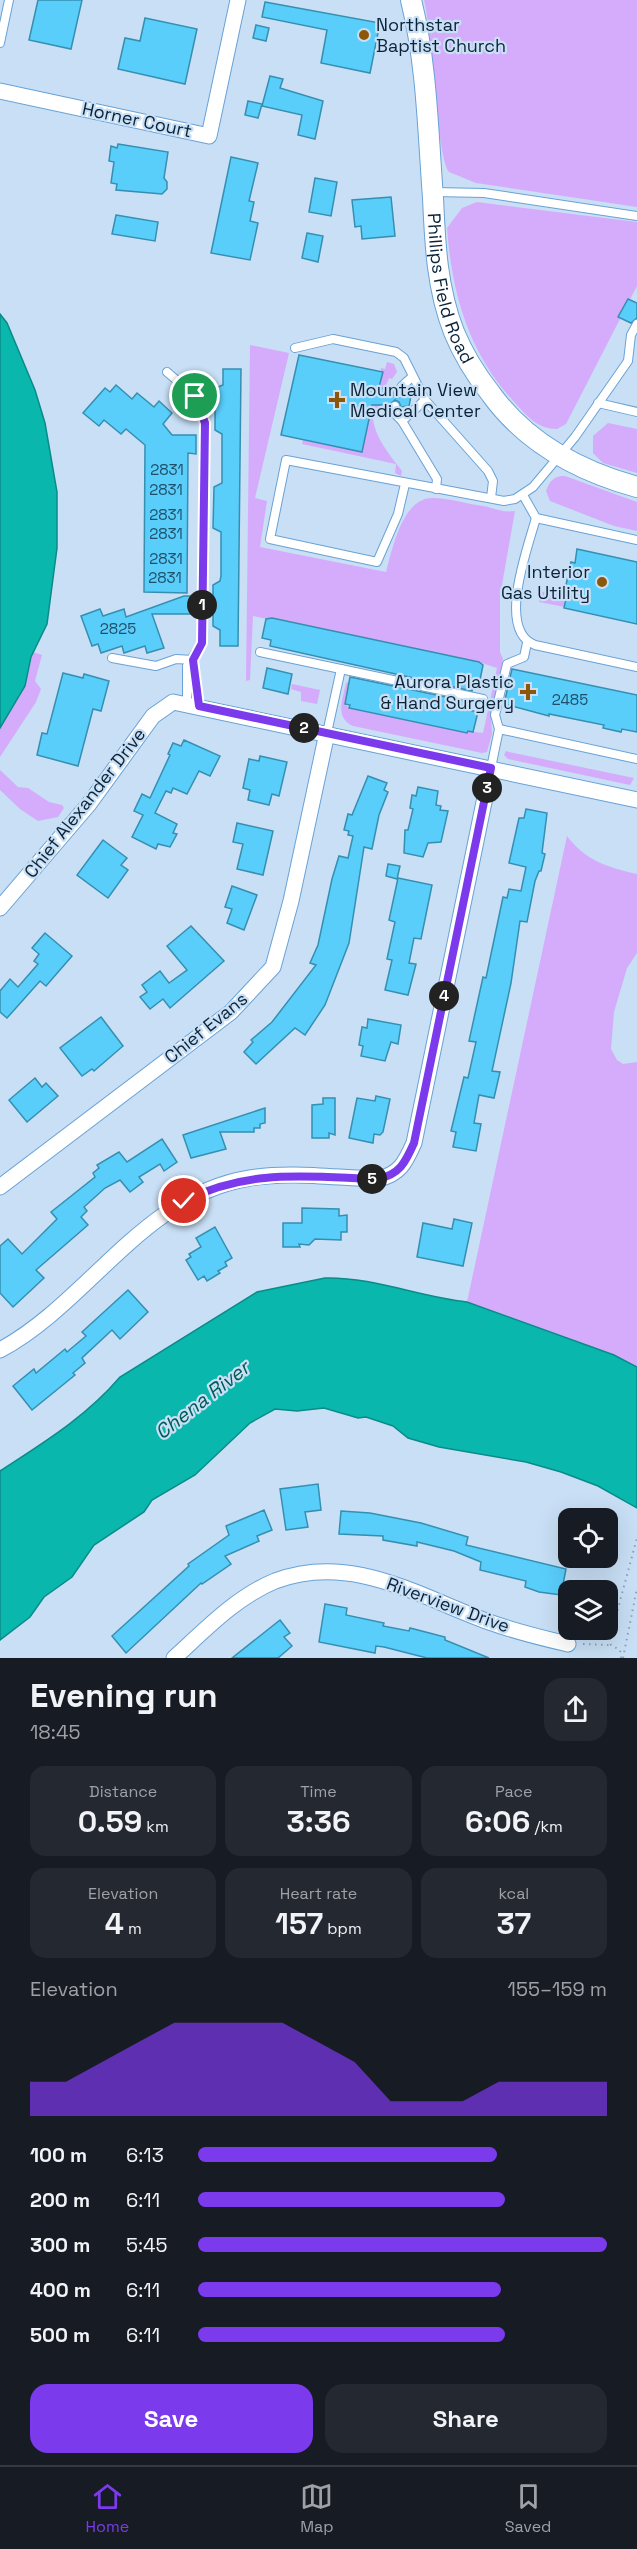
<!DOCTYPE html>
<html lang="en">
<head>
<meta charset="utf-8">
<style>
	body { margin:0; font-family:"Space Grotesk",sans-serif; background:#242831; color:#f1f3f6; height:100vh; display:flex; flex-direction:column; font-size:22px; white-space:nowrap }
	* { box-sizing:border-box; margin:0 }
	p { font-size:20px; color:#9ea1a6 }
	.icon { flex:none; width:33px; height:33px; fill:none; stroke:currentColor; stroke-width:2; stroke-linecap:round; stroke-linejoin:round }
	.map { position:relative; height:1658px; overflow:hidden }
	.side { display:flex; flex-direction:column; background:#171b24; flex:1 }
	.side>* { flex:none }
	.buttons { position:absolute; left:558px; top:1508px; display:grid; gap:12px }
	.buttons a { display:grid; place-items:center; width:60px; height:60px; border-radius:12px; background:#171b24; box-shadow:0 6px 24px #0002; font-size:30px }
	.pin { position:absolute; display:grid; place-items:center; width:51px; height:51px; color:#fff; margin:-26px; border:3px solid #fff; border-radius:50%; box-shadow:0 2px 6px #0007 }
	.km { position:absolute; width:30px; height:30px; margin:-15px; border-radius:50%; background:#222; color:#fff; font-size:16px; line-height:30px; text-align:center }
	.round { display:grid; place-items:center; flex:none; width:63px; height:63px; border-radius:18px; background:#242831 }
	.overview { display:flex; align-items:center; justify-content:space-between; height:102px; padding:0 30px }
	h1 { font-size:33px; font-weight:600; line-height:45px }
	.stats { display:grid; grid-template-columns:repeat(3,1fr); gap:9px; height:102px; padding:6px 30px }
	.stats div { display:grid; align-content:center; border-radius:15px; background:#242831; text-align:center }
	.stats b { font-size:30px; font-weight:600 }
	.stats small { font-size:16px; font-weight:400 }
	.stats p { font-size:16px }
	.chart { height:168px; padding:12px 30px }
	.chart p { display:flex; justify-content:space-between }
	.chart svg { width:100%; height:108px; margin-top:6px; fill:#7c3aed; opacity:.7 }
	.action { display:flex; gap:12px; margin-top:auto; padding:12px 30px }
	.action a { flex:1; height:69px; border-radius:18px; background:#7c3aed; color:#fff; font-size:24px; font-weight:600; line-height:69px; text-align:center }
	.action a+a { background:#242831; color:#f1f3f6 }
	ul { padding:0 30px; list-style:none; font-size:20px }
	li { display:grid; grid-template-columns:96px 72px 1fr; align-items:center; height:45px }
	li i { height:15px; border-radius:8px; background:#7c3aed }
	.menu { display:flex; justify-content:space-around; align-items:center; height:84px; border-top:2px solid #363941; background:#171b24; font-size:16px; color:#9ea1a6 }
	.menu a { display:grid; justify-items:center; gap:3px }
	.menu .on { color:#7c3aed }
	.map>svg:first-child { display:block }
</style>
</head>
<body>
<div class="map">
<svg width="637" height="1658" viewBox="0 0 637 1658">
	<rect width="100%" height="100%" fill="#c8dff5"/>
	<g fill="#d5acfb">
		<path d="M424,0H637V207L476,183L449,172C437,158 432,31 424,0Z"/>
		<path d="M477,202L637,222V286L566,424L557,429C538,429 528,417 516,404C469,354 452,295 447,228L462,208Z"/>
		<path d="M250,345L289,353L255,498L267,501L260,547L386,572C392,551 402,497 433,498C449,498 467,504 483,506C495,508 502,513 515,511L500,596V652L503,659L491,719L492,734L487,752L482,753L353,726C334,717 343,699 346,683L352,680L345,704L349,708L467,733L468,731L483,733L497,668L479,662L253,616L250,680L246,681Z"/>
		<path d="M387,362L394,364L397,372L392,379L389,378L385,388L379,387L381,368L385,369Z"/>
		<path d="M381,404V410H372C373,436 387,451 402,471L401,476L395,473L396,464L302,444L303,440L362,452L372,405Z"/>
		<path d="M608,423L637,429V473L603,463L593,453V436Z"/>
		<path d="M565,476L637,502V531L614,526L550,501L546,491C549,482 554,475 565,476Z"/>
		<path d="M553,590L565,592L564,596L567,597L565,607L539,602L542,592Z"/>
		<path d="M33,652L42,655L35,681L41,689L36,702L0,757V728L25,686Z"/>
		<path d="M292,684L320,690L317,704L301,701V692L291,689Z"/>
		<path d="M506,751L509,752L634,778L630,785L508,759L504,755Z"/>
		<path d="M0,770L18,787L28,788L49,802L62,805L64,808L58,817L38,821L20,809L0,790Z"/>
		<path d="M567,836C586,861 607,867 637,874V953L627,968L614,1012L611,1049L617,1060L623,1064L637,1062V1367L614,1355L467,1302Z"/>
	</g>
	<g fill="#0ab7ac" stroke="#0a8b89" stroke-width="1.5">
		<path d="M0,314L7,323L35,390L45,423L57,492V548L47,624L31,657L25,686L0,728Z"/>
		<path d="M325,1278C374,1277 419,1297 467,1302L614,1355L637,1367V1508L598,1486L561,1472L526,1462L439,1447L408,1438L393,1426L366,1417L358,1418L324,1408L297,1411L275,1409L250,1423L195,1475L152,1500L144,1512L94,1545L72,1577L44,1597L30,1617L0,1640V1471C43,1443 86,1417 120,1377L257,1292Z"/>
	</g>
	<g fill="#5acefb" stroke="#358fb1" stroke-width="1.5">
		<path d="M38,0H82L71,49L29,40Z"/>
		<path d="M265,2L380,23L370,73L321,63L327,30L262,17Z"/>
		<path d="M145,18L197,29L185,84L118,69L125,38L140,41Z"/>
		<path d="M256,25L269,28L266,41L253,38Z"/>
		<path d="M270,76L283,79L280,88L323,101L315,139L298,135L302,115L262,106Z"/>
		<path d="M248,101L262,104L258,118L245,115Z"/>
		<path d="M118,144L168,152L164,178L167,182V189L162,194L116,190L117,184L111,183L114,162L109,161L111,146L117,148Z"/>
		<path d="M231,157L258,163L249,201L254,202L250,221L258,223L250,260L211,253Z"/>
		<path d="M315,178L337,182L331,216L309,212Z"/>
		<path d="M391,197L395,236L362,239L361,226L355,227L352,200Z"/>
		<path d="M116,215L158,222L155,241L112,234Z"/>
		<path d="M307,233L323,236L318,262L302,258Z"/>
		<path d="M628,299L637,303V318L631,323L618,317Z"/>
		<path d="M299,355L383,372L379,387L392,392L396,398L404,395L411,396L409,406L401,407L399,402L395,400L389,405H372L362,452L281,435Z"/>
		<path d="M223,369H241L238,646H220V630L213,626V614H208L209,596H213V585L220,581L221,576V532L213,528L214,487L222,483V434L215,430V388L223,385Z"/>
		<path d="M116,385L132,399L137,393L154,407L159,401L172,413L163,424L172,435H196V454L188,453L187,593L144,592L145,445L126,429L121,434L104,420L99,426L83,413L105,388L110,392Z"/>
		<path d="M577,549L637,562V624L564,608L567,594H564L571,562L575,563Z"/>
		<path d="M184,596H197L196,614H152L164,648L147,653L145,646L124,653L122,646L101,653L98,644L92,646L81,616L100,609L103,616L124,609L126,617Z"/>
		<path d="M272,618L479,662L483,665L479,685L474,684L472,691L270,646L271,640L262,638L266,619Z"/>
		<path d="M267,668L292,674L288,694L263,688Z"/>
		<path d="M512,669L637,695V732L622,729L621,732L603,728L604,725L549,714V716L504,704Z"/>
		<path d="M63,673L83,678L84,674L109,681L101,711L93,709L78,766L37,755L42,733L47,734Z"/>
		<path d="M350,677L470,702L468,710L478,712L473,732L468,731L467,733L349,708L350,705L345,704Z"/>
		<path d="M184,740L220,756L210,776L199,771L187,794L173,788L171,793L166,791L155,813L177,824L173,833L177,834L170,847L158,844L156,849L132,837L143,815L134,811L142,794L150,798L170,755L168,754L173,743L181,746Z"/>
		<path d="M260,756L287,762L279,796L272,794L269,805L248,800L250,790L243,788L249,759L259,761Z"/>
		<path d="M368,776L387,783L384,790L388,792L379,815L372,849L364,847L349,943L325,1005L305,1035L295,1028L256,1064L244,1052L253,1042L251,1040L272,1022L316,965L310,963L318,945L332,879L339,856L348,858L353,836L348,835L349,831L344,830L348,814L352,815Z"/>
		<path d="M418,787L438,791L436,805L441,806L440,810L448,811L441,842L428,843L423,857L404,853L405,830H408L413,809L410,808L412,795L416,796Z"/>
		<path d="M526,809L547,813L542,853L545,854L541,871H539L535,881L527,922L520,921L511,983L492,1071L500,1072L494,1098L479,1095L474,1123L481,1124L476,1151L453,1147L456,1132L451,1131L464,1077L468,1078L476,1042L469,1041L483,977L486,978L503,897L507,898L509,889L521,891L526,867L509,863L519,818H524Z"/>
		<path d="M237,823L273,831L263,875L237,869L243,844L233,842Z"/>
		<path d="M103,840L127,858L121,865L128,870L108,898L77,875Z"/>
		<path d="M388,864L400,866L397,879L386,876Z"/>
		<path d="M398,878L432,885L421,939L414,938L409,963L416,964L408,995L385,990L392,960L387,959L395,922L389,920Z"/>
		<path d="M232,886L257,895L244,930L227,923L232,909L225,907Z"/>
		<path d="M191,926L224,961L170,1008L163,999L150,1009L140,997L147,992L142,985L160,971L169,983L187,970L167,946Z"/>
		<path d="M45,933L72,956L46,986L40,981L7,1018L0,1012V991L10,979L18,987L38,964L34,961L39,954L32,948Z"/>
		<path d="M101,1017L123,1046L94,1071L92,1069L82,1076L60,1048Z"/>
		<path d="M368,1019L401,1025L398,1044L391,1042L385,1061L361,1056L363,1046L359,1045L362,1027L367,1028Z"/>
		<path d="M35,1078L42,1087L46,1083L58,1096L27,1122L9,1100Z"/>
		<path d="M376,1096L390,1099L383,1132L380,1135L374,1134L373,1143L349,1138L357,1098L375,1101Z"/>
		<path d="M323,1098H335V1135L329,1133V1138H312V1105L323,1104Z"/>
		<path d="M265,1108V1123L260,1124V1128H254V1132H220L226,1149L191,1158L183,1135Z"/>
		<path d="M162,1139L177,1162L164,1171L160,1164L139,1177L143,1182L130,1192L120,1180L105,1188L84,1207L87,1211L81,1217L88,1225L36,1270L44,1278L13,1307L0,1293V1246L8,1239L22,1254L57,1219L51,1212L95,1177L93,1173L99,1168L97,1165L119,1152L127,1162Z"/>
		<path d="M302,1208L339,1209V1216L347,1215V1232H341V1240L315,1239L309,1245L299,1244L300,1247H283V1223H302Z"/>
		<path d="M454,1219L472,1223L463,1266L417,1257L423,1223L452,1229Z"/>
		<path d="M215,1227L232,1258L225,1262L227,1266L218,1271L220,1273L207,1281L204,1276L198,1280L186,1260L191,1257L189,1254L201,1247L196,1238Z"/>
		<path d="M128,1290L148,1312L120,1339L112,1330L82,1358L85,1363L73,1373L75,1375L32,1410L13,1386L34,1369L36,1373L65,1349L67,1352L86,1336L82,1332Z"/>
		<path d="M318,1484L321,1510L305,1512L308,1527L286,1530L280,1489Z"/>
		<path d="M264,1510L272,1530L257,1536L259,1541L225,1556L231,1564L202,1584L201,1583L126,1653L112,1636L189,1566L188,1564L229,1535L226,1526Z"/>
		<path d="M341,1511L370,1513L421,1523L468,1537L466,1545L566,1569L561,1595L539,1592L525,1587L526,1581L480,1570L481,1562L454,1551L417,1542V1546L383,1540V1536L339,1534Z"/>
		<path d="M325,1604L347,1608L346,1615L384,1623L383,1626L409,1631L410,1628L445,1637V1640L489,1658H427L384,1647L376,1646L375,1653L319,1642Z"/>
		<path d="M280,1620L290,1633L284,1637L292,1646L278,1658H232Z"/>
	</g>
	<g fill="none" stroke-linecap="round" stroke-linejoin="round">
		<defs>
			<g id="service">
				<path d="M0,43L9,0"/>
				<path d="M434,192L484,193L637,216"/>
				<path d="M295,348L333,339L396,352L404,358L425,400"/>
				<path d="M167,372L195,396L205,423L202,643L187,666V704"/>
				<path d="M398,393L402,386L412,377"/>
				<path d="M598,403L637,412"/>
				<path d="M395,406L396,415L402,421"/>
				<path d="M405,484L398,514L377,562L270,539L286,460L504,501L515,499L533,487L575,437L628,361L631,335L637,324"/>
				<path d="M436,489L437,479L402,421L425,400L488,471L493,481L491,498"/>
				<path d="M523,495L536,518L637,540"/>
				<path d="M536,518C528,547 496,631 535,645L637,667"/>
				<path d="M260,652L483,699"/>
				<path d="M112,658L156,666L176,659L193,660"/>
				<path d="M193,660L199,706"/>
				<path d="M499,729L495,715L507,664L524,657L527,643"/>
				<path d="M327,733L341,669"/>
				<path d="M491,768L499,729L637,759"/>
			</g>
			<g id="minor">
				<path d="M0,91L209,136L238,0"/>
				<path d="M0,908L89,804L153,716L173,702L637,800"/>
				<path d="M0,1187L231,1012L273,967L291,901L327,733"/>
				<path d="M0,1350C89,1302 143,1195 250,1178C291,1171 336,1178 378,1179C400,1174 405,1163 414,1143L491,768"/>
				<path d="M174,1658C205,1630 236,1597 275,1581C351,1552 420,1597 489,1622C514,1631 542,1638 568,1644"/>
			</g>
			<g id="tertiary">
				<path id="s1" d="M411,0C427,64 428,133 433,198C435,244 437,289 454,332C463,354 476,375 491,394C527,444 579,471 637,487"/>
			</g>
		</defs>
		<use href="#service" stroke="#69a2d6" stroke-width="10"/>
		<use href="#minor" stroke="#69a2d6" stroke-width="17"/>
		<use href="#tertiary" stroke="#69a2d6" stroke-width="22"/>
		<g stroke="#8aa2b7" stroke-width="2" stroke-dasharray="1.5 4.5" stroke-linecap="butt">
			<path d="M583,1644L610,1645"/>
			<path d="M621,1658L620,1650L611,1645L610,1638L637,1538"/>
			<path d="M623,1658L637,1588"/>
		</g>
		<use href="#service" stroke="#fff" stroke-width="8"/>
		<use href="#minor" stroke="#fff" stroke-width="15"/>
		<use href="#tertiary" stroke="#fff" stroke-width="20"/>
	</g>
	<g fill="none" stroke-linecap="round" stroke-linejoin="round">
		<defs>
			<path id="route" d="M184,1201C249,1168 308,1177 378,1179C400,1174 405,1163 414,1143L491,768L199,706L193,660L202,643L205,423L195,396"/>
		</defs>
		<use href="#route" stroke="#fff" stroke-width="12"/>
		<use href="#route" stroke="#7c3aed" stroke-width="8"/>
	</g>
	<g fill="#8d570a" stroke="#c8dff5" stroke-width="2">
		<circle cx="364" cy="35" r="6"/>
		<path d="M334 391h6v6h6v6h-6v6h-6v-6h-6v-6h6z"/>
		<circle cx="602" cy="582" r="6"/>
		<path d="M525 683h6v6h6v6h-6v6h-6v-6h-6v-6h6z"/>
	</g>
	<g text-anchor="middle" stroke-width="4.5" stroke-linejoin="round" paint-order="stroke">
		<g font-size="15" fill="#1f4e68">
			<text x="167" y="475">2831</text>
			<text x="166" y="495">2831</text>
			<text x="166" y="520">2831</text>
			<text x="166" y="539">2831</text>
			<text x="166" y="564">2831</text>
			<text x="165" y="583">2831</text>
			<text x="118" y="634">2825</text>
			<text x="570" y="705">2485</text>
		</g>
		<g font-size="18" fill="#0b2337" stroke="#c8dff5" text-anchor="start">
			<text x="376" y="31">Northstar<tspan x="376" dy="21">Baptist Church</tspan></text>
			<text x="350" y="396">Mountain View<tspan x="350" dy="21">Medical Center</tspan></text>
			<text x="590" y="578" text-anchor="end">Interior<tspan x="590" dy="21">Gas Utility</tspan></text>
			<text x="514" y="688" text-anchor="end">Aurora Plastic<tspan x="514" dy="21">&amp; Hand Surgery</tspan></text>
		</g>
		<g font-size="18" fill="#0b2337" stroke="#c8dff5">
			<text transform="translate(137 120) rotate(12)" y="6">Horner Court</text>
			<text dy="6" stroke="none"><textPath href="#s1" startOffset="292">Phillips Field Road</textPath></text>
			<text transform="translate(85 803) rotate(-52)" y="6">Chief Alexander Drive</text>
			<text transform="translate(206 1028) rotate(-39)" y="6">Chief Evans</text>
			<text transform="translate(448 1605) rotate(20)" y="6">Riverview Drive</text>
		</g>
		<g font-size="20" font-style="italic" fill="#025a54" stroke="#c8dff5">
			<text transform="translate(202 1400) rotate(-38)" y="7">Chena River</text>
		</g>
	</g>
</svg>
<div class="buttons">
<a><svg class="icon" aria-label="locate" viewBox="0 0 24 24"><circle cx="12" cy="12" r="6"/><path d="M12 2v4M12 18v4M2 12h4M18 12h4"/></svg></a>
<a><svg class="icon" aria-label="layers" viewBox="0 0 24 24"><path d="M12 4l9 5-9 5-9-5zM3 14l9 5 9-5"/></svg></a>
</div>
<div class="pin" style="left:195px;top:396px;background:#1e9e55"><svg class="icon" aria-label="arrive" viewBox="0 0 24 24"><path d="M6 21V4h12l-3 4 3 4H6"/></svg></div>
<div class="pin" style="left:184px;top:1201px;background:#d93025"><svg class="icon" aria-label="check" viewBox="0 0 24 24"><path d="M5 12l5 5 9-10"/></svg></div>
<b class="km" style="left:202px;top:605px">1</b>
<b class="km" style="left:304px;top:728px">2</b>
<b class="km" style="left:487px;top:788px">3</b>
<b class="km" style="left:444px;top:996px">4</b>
<b class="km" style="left:372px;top:1179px">5</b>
</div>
<section class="side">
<div class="overview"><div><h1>Evening run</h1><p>18:45</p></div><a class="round"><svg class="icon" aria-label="share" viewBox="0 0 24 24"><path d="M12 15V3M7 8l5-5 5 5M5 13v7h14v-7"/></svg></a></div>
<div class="stats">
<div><p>Distance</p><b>0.59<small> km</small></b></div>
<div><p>Time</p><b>3:36</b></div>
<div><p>Pace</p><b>6:06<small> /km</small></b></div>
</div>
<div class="stats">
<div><p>Elevation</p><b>4<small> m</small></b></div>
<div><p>Heart rate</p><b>157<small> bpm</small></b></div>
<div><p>kcal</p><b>37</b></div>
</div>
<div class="chart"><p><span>Elevation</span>155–159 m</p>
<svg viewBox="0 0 160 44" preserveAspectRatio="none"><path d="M0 44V30L10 30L20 22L30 14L40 6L50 6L60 6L70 6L80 14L90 22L100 38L110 38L120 38L130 30L140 30L150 30L160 30V44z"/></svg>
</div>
<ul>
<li><b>100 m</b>6:13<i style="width:73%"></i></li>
<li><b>200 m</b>6:11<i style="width:75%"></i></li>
<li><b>300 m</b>5:45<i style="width:100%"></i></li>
<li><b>400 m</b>6:11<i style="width:74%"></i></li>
<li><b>500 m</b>6:11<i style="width:75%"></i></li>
</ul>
<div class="action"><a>Save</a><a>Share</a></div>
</section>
<nav class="menu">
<a class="on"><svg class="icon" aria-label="home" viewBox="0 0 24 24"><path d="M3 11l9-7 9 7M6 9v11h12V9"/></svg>Home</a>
<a><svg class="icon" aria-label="map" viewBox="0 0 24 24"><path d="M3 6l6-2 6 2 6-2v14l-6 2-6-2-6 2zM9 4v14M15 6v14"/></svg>Map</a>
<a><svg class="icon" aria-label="saved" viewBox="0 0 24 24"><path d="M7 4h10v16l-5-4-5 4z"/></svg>Saved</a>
</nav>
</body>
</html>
